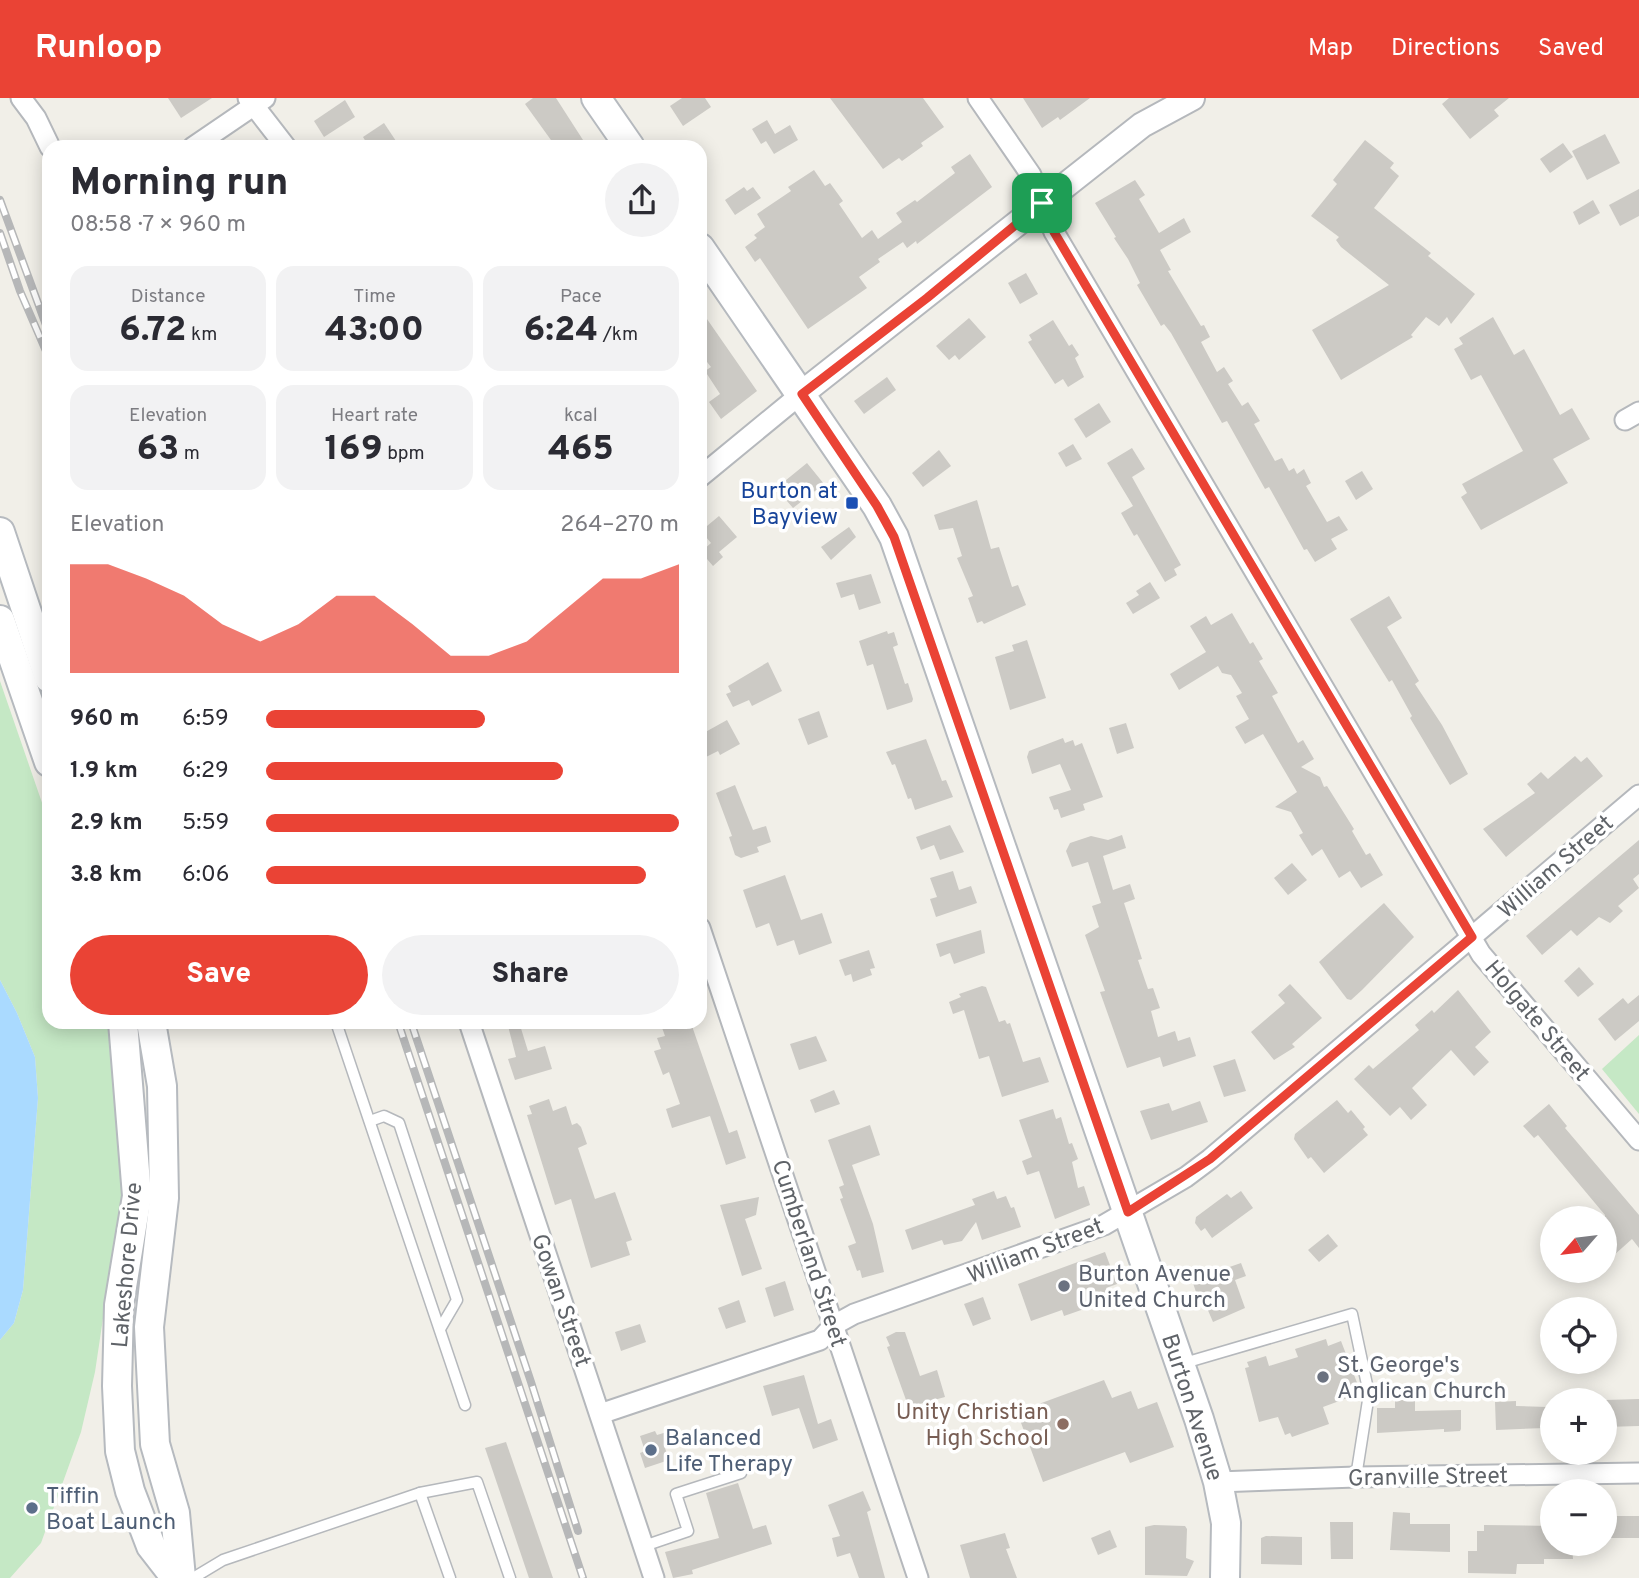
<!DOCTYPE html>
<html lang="en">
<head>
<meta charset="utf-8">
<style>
	body { margin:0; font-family:Overpass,sans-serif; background:#f2f2f3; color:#2b2b33; height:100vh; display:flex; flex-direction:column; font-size:26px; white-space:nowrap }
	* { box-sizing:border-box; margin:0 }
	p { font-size:23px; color:#7c7c81 }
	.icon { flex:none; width:38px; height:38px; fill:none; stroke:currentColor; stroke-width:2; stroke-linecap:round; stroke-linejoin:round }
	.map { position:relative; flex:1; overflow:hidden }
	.drawer { position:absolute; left:42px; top:42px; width:665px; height:889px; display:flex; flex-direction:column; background:#fff; border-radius:21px; box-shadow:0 4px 18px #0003 }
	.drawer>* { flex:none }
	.needle { width:46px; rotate:242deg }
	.controls { position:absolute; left:1540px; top:1108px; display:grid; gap:14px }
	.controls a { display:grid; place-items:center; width:77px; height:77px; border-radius:50%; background:#fff; box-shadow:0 4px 18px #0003; font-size:35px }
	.pin { position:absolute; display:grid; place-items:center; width:60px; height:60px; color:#fff; margin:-30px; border-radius:14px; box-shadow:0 4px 10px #0006 }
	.round { display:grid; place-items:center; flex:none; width:74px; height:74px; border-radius:37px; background:#f2f2f3 }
	.head { display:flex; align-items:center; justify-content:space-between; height:119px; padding:0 28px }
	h1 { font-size:38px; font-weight:800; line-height:52px }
	.figures { display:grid; grid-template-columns:repeat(3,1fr); gap:10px; height:119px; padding:7px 28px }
	.figures div { display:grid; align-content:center; border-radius:18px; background:#f2f2f3; text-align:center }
	.figures b { font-size:35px; font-weight:800 }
	.figures small { font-size:19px; font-weight:400 }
	.figures p { font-size:19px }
	.chart { height:196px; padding:14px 28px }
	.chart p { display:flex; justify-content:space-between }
	.chart svg { width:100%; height:126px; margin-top:7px; fill:#ea4335; opacity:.7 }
	.button { display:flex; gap:14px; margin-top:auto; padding:14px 28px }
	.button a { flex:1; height:80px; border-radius:42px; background:#ea4335; color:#fff; font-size:28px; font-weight:800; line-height:80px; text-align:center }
	.button a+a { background:#f2f2f3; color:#2b2b33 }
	ul { padding:0 28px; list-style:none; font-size:23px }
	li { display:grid; grid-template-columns:112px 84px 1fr; align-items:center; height:52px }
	li i { height:18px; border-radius:9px; background:#ea4335 }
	header { display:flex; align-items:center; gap:42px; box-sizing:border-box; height:98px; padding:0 35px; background:#ea4335; color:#fff }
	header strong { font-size:33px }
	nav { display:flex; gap:38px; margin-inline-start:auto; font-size:24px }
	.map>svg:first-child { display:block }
</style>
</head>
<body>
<header>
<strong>Runloop</strong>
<nav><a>Map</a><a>Directions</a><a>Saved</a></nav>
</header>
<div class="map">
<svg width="1639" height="1480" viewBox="0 0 1639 1480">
	<rect width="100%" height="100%" fill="#f1efe8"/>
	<g fill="#c5e8c5">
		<path d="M0,583L49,725V924H107L126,1066L95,1274L81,1334L41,1445L10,1480H0V1242L14,1225L23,1192L38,1000L35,959L17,915L0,882Z"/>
		<path d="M1639,937V1016L1602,971Z"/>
	</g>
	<path fill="#aadaff" d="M0,882L17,915L35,959L38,1000L23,1192L14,1225L0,1242Z"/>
	<g fill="#cccac5">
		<path d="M168,0H212L181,20Z"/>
		<path d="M533,0H556L583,42L573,49H556L525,6Z"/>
		<path d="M682,0H705L711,9L683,28L670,8Z"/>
		<path d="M830,0H923L944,29L921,45L923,48L902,63L899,60L883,71Z"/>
		<path d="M1023,0H1090L1060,22L1058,19L1042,30Z"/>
		<path d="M1449,0H1509L1494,12L1499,18L1470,41L1442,6Z"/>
		<path d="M345,2L355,19L324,39L314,23Z"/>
		<path d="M767,22L775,36L790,27L798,42L774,56L766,43L761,46L752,31Z"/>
		<path d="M384,25L400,49H369L363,39Z"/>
		<path d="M1605,36L1620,65L1587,82L1572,53Z"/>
		<path d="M1365,42L1394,65L1390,70L1399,78L1374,110L1431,155L1428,158L1475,196L1451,226L1447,219L1439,228L1426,219L1411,237L1413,239L1341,282L1312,232L1389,187L1341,149L1336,142L1339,139L1311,118L1337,86L1333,82Z"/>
		<path d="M1563,45L1573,59L1550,75L1540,61Z"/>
		<path d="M970,56L992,89L917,146L916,143L907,150L903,144L878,161L880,164L859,179L867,190L808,231L760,160L755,164L745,149L757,140L754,137L765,129L757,116L791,93L788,89L814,72L825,88L830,85L843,103L839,106L862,140L872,132L878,141L902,124L896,115L915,102L917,104L955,75L951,69Z"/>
		<path d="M1135,82L1145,97L1139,101L1159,135L1184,120L1191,134L1160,152L1171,172L1168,173L1201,228L1204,227L1210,239L1201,244L1217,274L1224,269L1233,283L1228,286L1242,308L1248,304L1260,323L1254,326L1275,363L1282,360L1289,373L1294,370L1297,376L1304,371L1311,385L1306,388L1327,424L1339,418L1348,432L1331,441L1337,451L1315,464L1307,451L1304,452L1269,389L1265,391L1227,323L1222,325L1171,235L1164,226L1161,228L1137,187L1140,185L1128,161L1114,140L1116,139L1095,105Z"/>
		<path d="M744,89L747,93L753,89L761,100L735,117L725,102Z"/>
		<path d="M1639,91V118L1620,128L1609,107Z"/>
		<path d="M1593,102L1600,115L1579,127L1573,114Z"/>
		<path d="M1026,175L1038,196L1020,206L1008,185Z"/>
		<path d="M700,211L757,293L721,321L709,304L720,296L705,273L711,269L700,255Z"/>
		<path d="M1493,219L1514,257L1524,251L1560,317L1572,310L1590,341L1553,361L1568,385L1481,432L1461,399L1467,395L1462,386L1523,353L1481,277L1471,282L1454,251L1463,246L1459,240Z"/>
		<path d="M969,220L986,239L959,262L955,257L949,262L936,248Z"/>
		<path d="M1053,222L1069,248L1072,246L1079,257L1075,260L1084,279L1068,289L1063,281L1055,286L1028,244L1032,242L1029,237Z"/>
		<path d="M887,279L896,292L864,316L854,303Z"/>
		<path d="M1099,305L1111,324L1086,340L1074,321Z"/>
		<path d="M1073,346L1082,361L1066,369L1058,355Z"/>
		<path d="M1132,350L1145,371L1132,379L1181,467L1174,471L1177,477L1165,484L1137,436L1134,438L1121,415L1133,408L1107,365Z"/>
		<path d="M939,352L951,368L923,389L912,375Z"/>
		<path d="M807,365L824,386L793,410L781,396L785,393L780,387Z"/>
		<path d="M1362,373L1373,391L1356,402L1345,383Z"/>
		<path d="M977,402L991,451L999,449L1012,489L1018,487L1026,507L984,526L982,523L977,525L968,500L973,498L957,460L962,458L953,430L939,432L934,417Z"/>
		<path d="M719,418L737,439L719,454L723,459L713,468L701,454L711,445L701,433Z"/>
		<path d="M849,429L856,439L831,462L821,449Z"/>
		<path d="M871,476L881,505L859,512L854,496L841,500L836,485Z"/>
		<path d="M1150,484L1160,500L1133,516L1126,505L1139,497L1136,493Z"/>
		<path d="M1389,498L1402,520L1387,529L1419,583L1415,586L1442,627L1468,676L1450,687L1410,620L1412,618L1392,582L1389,584L1350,521Z"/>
		<path d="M1232,515L1250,546L1253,544L1263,561L1259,563L1278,595L1272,598L1298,645L1303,642L1314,661L1301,669L1320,679L1324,689L1327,688L1354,731L1352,733L1366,757L1370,755L1383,777L1361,790L1350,773L1339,780L1322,751L1312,758L1299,737L1303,735L1291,714L1275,709L1297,694L1263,636L1245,646L1235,629L1249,621L1236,598L1242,595L1231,577L1222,575L1218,568L1179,592L1170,576L1206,554L1190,528L1206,518L1211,527Z"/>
		<path d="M887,533L888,536L894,534L898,547L893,549L905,586L908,585L913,601L912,604L887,612L873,566L867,568L859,543Z"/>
		<path d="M1027,542L1046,600L1010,612L995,559L1014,553L1012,547Z"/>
		<path d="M768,564L782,593L752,608L749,602L733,609L726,596L731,594L728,588Z"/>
		<path d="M819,613L828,639L808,647L798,621Z"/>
		<path d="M727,622L740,646L720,657L718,653L700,662V637Z"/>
		<path d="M1126,625L1134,650L1117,656L1109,630Z"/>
		<path d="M1063,640L1065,645L1073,642L1075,648L1082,645L1103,699L1083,706L1085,712L1061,720L1058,711L1054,712L1049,699L1071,692L1060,666L1032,676L1027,659L1029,653Z"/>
		<path d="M926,641L942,683L946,682L953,699L915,712L911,700L908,701L895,666L892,667L886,654Z"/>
		<path d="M1575,658L1581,664L1587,659L1603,678L1506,759L1483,731L1535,695L1527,686L1541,674L1548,681Z"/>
		<path d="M735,687L753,732L766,728L771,744L757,749L759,754L741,760L735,757L729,739L732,738L716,695Z"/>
		<path d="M950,727L964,754L940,762L934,747L921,752L916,739Z"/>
		<path d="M1122,737L1126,750L1103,758L1113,792L1130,786L1135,801L1124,805L1142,861L1138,862L1148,891L1153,890L1160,910L1151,913L1158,939L1175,933L1178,943L1190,939L1196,958L1163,969L1160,959L1127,970L1100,894L1105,893L1085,837L1099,829L1092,808L1101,805L1088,764L1072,769L1066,753L1070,745L1091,738L1108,742Z"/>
		<path d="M1639,742V776L1633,781L1639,790L1618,808L1623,813L1610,825L1599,819L1577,838L1571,832L1542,857L1526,838Z"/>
		<path d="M1292,765L1307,782L1288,797L1274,780Z"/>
		<path d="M953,773L959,792L971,788L977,805L936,819L930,801L937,799L930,780Z"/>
		<path d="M785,777L801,822L822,815L832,845L799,857L794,842L777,848L769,825L756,830L743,792Z"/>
		<path d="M1384,805L1414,839L1362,892L1351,902L1347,901L1319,864Z"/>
		<path d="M981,832L985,855L954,866L950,855L940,859L936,846Z"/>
		<path d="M869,852L875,870L870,871L872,877L853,884L851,876L845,878L839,862Z"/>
		<path d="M1579,869L1594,886L1578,899L1564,883Z"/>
		<path d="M1290,886L1322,920L1292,946L1295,949L1274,962L1251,934L1285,905L1278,897Z"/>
		<path d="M982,888L986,889L999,924L1005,922L1007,926L1010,925L1023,964L1040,959L1049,984L1002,999L989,958L979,961L964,912L953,916L949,904L961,899L959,896Z"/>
		<path d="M1458,892L1491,934L1475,949L1489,964L1474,978L1451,952L1412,990L1427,1007L1411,1022L1400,1009L1390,1018L1354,981L1369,967L1373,971L1419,932L1415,927L1432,912L1434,915Z"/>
		<path d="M1639,897V923L1615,943L1598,921L1623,900L1628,906Z"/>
		<path d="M507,924H519L528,953L545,948L552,971L515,982L508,961L516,959Z"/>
		<path d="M660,924H682L685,931L692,928L729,1035L737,1032L746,1060L726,1067L710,1018L672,1030L666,1011L680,1006L669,974L663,977L654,953L661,951L657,940L665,938Z"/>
		<path d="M816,938L827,963L799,972L790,946Z"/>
		<path d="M1235,961L1246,993L1224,999L1213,968Z"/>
		<path d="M834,992L840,1006L815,1015L810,1002Z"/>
		<path d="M549,1001L553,1013L566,1008L572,1027L577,1025L581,1029L587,1046L578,1050L595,1101L615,1094L632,1142L626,1144L630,1157L591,1170L571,1101L555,1107L527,1017L532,1016L529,1008Z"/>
		<path d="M1337,1002L1348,1015L1351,1012L1365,1029L1363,1031L1368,1037L1324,1075L1311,1059L1308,1061L1294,1041L1295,1036Z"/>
		<path d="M1200,1003L1208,1024L1151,1042L1140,1013L1169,1005L1172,1013Z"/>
		<path d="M1549,1006L1567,1028L1565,1030L1639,1117V1150L1632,1141L1613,1158L1605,1149V1117L1538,1037L1534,1040L1523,1028Z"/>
		<path d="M1053,1011L1056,1021L1061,1019L1069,1046L1072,1045L1078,1061L1072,1064L1078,1090L1084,1088L1090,1107L1055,1121L1039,1073L1027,1077L1022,1063L1032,1059L1019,1022Z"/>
		<path d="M870,1027L880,1057L852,1067L873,1126L884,1174L862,1180L860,1172L857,1173L848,1148L856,1145L840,1101L843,1100L839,1089L844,1087L828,1042Z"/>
		<path d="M994,1093L997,1101L1006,1098L1011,1110L1014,1109L1021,1129L982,1142L976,1124L962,1143L944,1147L942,1142L912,1152L905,1132L975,1107L972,1101Z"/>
		<path d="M1241,1093L1253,1110L1212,1140L1205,1130L1201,1133L1195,1125L1196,1119L1227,1096L1231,1100Z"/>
		<path d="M759,1099L756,1117L745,1121L762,1171L742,1178L720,1107Z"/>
		<path d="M1328,1136L1338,1148L1319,1164L1308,1152Z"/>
		<path d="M1105,1154L1117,1186L1106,1190L1110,1202L1064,1218L1062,1212L1031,1223L1018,1186Z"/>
		<path d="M1241,1165L1246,1178L1235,1182L1245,1210L1213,1224L1201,1196L1197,1197L1192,1182Z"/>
		<path d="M785,1183L794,1212L774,1219L765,1190Z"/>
		<path d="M983,1199L991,1221L973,1228L964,1206Z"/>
		<path d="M739,1202L746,1224L726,1231L718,1210Z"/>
		<path d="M640,1226L646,1244L621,1253L615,1234Z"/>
		<path d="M896,1234H905L920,1278L937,1272L945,1299L912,1308L909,1301L906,1302L887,1249L890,1248L886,1239Z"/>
		<path d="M1326,1241L1328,1248L1341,1243L1361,1295L1323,1309L1329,1326L1292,1339L1290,1335L1285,1337L1278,1319L1259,1324L1245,1270L1249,1269L1247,1264L1266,1258L1269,1268L1298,1259L1295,1251Z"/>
		<path d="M804,1277L818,1326L831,1321L838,1342L813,1351L799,1310L772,1318L763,1288Z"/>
		<path d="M1104,1282L1112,1300L1131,1293L1138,1311L1157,1304L1174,1349L1130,1365L1125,1354L1043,1384L1017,1314Z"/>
		<path d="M1639,1301V1328L1605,1329V1302Z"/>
		<path d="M1395,1302H1415V1313L1461,1312V1331L1460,1333L1444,1334V1331L1377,1335V1310H1395Z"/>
		<path d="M1516,1303V1308L1547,1309L1545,1330L1496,1332L1495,1304Z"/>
		<path d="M655,1333L657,1337L670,1333L674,1346L665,1350L669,1362L645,1370L640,1355L645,1353L640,1338Z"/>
		<path d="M506,1344L553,1480H529L485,1350Z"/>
		<path d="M738,1385L753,1431L766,1427L772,1446L692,1472L693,1476L673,1480L665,1454L719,1440L706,1395Z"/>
		<path d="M863,1393L871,1412L867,1414L885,1480H859L850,1455L837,1459L832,1440L840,1438L828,1407Z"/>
		<path d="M1393,1414L1410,1415V1426H1450V1454L1390,1452Z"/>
		<rect x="1605" y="1418" width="34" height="22"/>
		<path d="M1330,1424H1353V1461H1331Z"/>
		<path d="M1154,1427L1185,1428L1187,1431L1186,1460L1194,1463L1187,1478L1145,1477V1429Z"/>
		<path d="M1484,1427L1552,1428V1446H1572L1573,1461H1544V1466H1517L1516,1476L1468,1475V1453H1477V1433H1484Z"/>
		<path d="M1110,1432L1117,1449L1098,1457L1091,1440Z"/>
		<path d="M1005,1435L1010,1450L1006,1451L1017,1480H970L960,1447Z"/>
		<path d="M1266,1438L1302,1439V1467L1261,1466V1440Z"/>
	</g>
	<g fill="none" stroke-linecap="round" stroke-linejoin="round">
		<defs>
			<g id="service">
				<path d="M336,924L465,1307"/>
				<path d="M370,1023L384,1018L399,1025L457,1202L440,1231"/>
				<path d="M1181,1266L1352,1216L1369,1296L1356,1379"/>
				<path d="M420,1395L450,1480"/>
				<path d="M644,1448L688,1433L676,1396L741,1375"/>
				<path d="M193,1480L223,1462L420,1395L477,1384L510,1480"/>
			</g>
			<g id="minor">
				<path d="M21,0L36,20L50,49"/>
				<path d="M248,0L286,49"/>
				<path d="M978,0L1031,77L1054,134L1481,856L1639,1042"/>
				<path d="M193,49L265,0"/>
				<path d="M1625,322L1639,314"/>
				<path d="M700,379L801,296"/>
				<path d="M700,830L918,1480"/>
				<path d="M469,924L654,1480"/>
				<path d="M600,1316L820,1242L834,1227L854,1216L1104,1127L1186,1079L1210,1061L1639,697"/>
				<path d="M1218,1384L1356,1379L1639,1375"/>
			</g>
			<path id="tertiary" d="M801,296L1142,27L1192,0"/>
			<g id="secondary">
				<path d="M596,0L630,49"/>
				<path d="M700,150L877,408L894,439L1199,1321L1218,1384L1226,1425L1225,1480"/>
				<path d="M0,434L49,580"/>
				<path d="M0,522L49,664"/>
				<path d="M123,924L137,1098L119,1207L117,1288L120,1353L130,1393L151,1448L176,1480"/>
				<path d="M151,924L162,988L164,1100L149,1229L155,1346L175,1415L181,1480"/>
			</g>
		</defs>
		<use href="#service" stroke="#b5b8bc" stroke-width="13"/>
		<use href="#minor" stroke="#b5b8bc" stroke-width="23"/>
		<use href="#tertiary" stroke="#b5b8bc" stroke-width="28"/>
		<use href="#secondary" stroke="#b6babf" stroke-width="32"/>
		<use href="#service" stroke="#fff" stroke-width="10"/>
		<use href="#minor" stroke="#fff" stroke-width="19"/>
		<use href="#tertiary" stroke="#fff" stroke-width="24"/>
		<use href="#secondary" stroke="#fff" stroke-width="28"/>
		<defs>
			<g id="rail">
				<path d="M0,102L49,235"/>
				<path d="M0,135L20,193L49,260"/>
				<path d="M398,924L583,1480"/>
				<path d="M411,924L531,1284L578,1433"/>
			</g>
		</defs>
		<use href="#rail" stroke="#b6b7b8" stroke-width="8"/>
		<use href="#rail" stroke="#fff" stroke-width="5" stroke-dasharray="16" stroke-linecap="butt"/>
	</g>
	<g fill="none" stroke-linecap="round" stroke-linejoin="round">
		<defs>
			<path id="route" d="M1042,105L1054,134L1472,839L1210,1061L1128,1114L894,439L877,408L802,296L927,200Z"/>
		</defs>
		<use href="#route" stroke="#fff" stroke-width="14"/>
		<use href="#route" stroke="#ea4335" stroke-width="9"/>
	</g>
	<rect fill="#1a4fb4" stroke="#fff" stroke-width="2.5" x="845" y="398" width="14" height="14" rx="3.5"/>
	<g fill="#6b7280" stroke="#fff" stroke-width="2.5">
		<circle cx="1064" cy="1188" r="7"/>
		<circle cx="1323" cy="1279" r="7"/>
	</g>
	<circle fill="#8d6e63" stroke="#fff" stroke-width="2.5" cx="1063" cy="1326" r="7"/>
	<g fill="#5c6f8a" stroke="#fff" stroke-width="2.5">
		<circle cx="651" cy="1352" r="7"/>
		<circle cx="32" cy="1410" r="7"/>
	</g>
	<g text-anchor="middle" stroke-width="7" stroke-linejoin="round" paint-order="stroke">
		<g font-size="23" fill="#164399" stroke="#fff" text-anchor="end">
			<text x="838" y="400">Burton at<tspan x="838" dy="26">Bayview</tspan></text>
		</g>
		<g font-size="23" fill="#5f6368" stroke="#fff">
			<text transform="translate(1555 768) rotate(-41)" y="8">William Street</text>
			<text transform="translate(1538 922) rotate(50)" y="8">Holgate Street</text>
			<text transform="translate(1035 1152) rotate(-21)" y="8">William Street</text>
			<text transform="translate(810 1155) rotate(72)" y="8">Cumberland Street</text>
			<text transform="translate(126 1167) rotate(-85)" y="8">Lakeshore Drive</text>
			<text transform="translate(562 1202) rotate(71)" y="8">Gowan Street</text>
			<text transform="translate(1193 1309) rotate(72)" y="8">Burton Avenue</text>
			<text transform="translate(1428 1378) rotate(-1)" y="8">Granville Street</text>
		</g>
		<g font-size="23" fill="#5b616d" stroke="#fff" text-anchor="start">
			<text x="1078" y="1183">Burton Avenue<tspan x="1078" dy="26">United Church</tspan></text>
			<text x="1337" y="1274">St. George's<tspan x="1337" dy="26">Anglican Church</tspan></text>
		</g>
		<g font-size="23" fill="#785e54" stroke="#fff" text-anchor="end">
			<text x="1049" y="1321">Unity Christian<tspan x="1049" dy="26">High School</tspan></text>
		</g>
		<g font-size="23" fill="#4e5e75" stroke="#fff" text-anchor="start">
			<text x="665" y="1347">Balanced<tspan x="665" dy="26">Life Therapy</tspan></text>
			<text x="46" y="1405">Tiffin<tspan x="46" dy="26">Boat Launch</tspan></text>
		</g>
	</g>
</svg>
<div class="controls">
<a><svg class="needle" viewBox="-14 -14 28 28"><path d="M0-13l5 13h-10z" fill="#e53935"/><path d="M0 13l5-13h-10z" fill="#7c7c81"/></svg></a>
<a><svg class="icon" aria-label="locate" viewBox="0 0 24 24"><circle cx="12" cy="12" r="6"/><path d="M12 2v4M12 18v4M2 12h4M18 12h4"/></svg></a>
<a>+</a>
<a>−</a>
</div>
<div class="pin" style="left:1042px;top:105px;background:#1e9e55"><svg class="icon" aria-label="arrive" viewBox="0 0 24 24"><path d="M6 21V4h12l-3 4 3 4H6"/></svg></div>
<section class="drawer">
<div class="head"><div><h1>Morning run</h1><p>08:58 · 7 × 960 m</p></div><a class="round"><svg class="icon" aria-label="share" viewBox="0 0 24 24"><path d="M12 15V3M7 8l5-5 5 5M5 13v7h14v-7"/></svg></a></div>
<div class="figures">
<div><p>Distance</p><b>6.72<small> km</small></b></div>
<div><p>Time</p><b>43:00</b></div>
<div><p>Pace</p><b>6:24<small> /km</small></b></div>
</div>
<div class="figures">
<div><p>Elevation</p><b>63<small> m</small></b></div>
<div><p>Heart rate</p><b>169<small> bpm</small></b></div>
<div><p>kcal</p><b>465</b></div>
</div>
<div class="chart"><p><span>Elevation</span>264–270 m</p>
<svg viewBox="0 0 160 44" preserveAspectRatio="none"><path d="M0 44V6L10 6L20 11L30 17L40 27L50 33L60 27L70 17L80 17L90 27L100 38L110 38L120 33L130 22L140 11L150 11L160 6V44z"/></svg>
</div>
<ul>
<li><b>960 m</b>6:59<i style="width:53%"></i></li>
<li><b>1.9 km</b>6:29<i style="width:72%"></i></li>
<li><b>2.9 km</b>5:59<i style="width:100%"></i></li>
<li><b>3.8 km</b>6:06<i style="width:92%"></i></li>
</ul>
<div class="button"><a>Save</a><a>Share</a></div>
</section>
</div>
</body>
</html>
